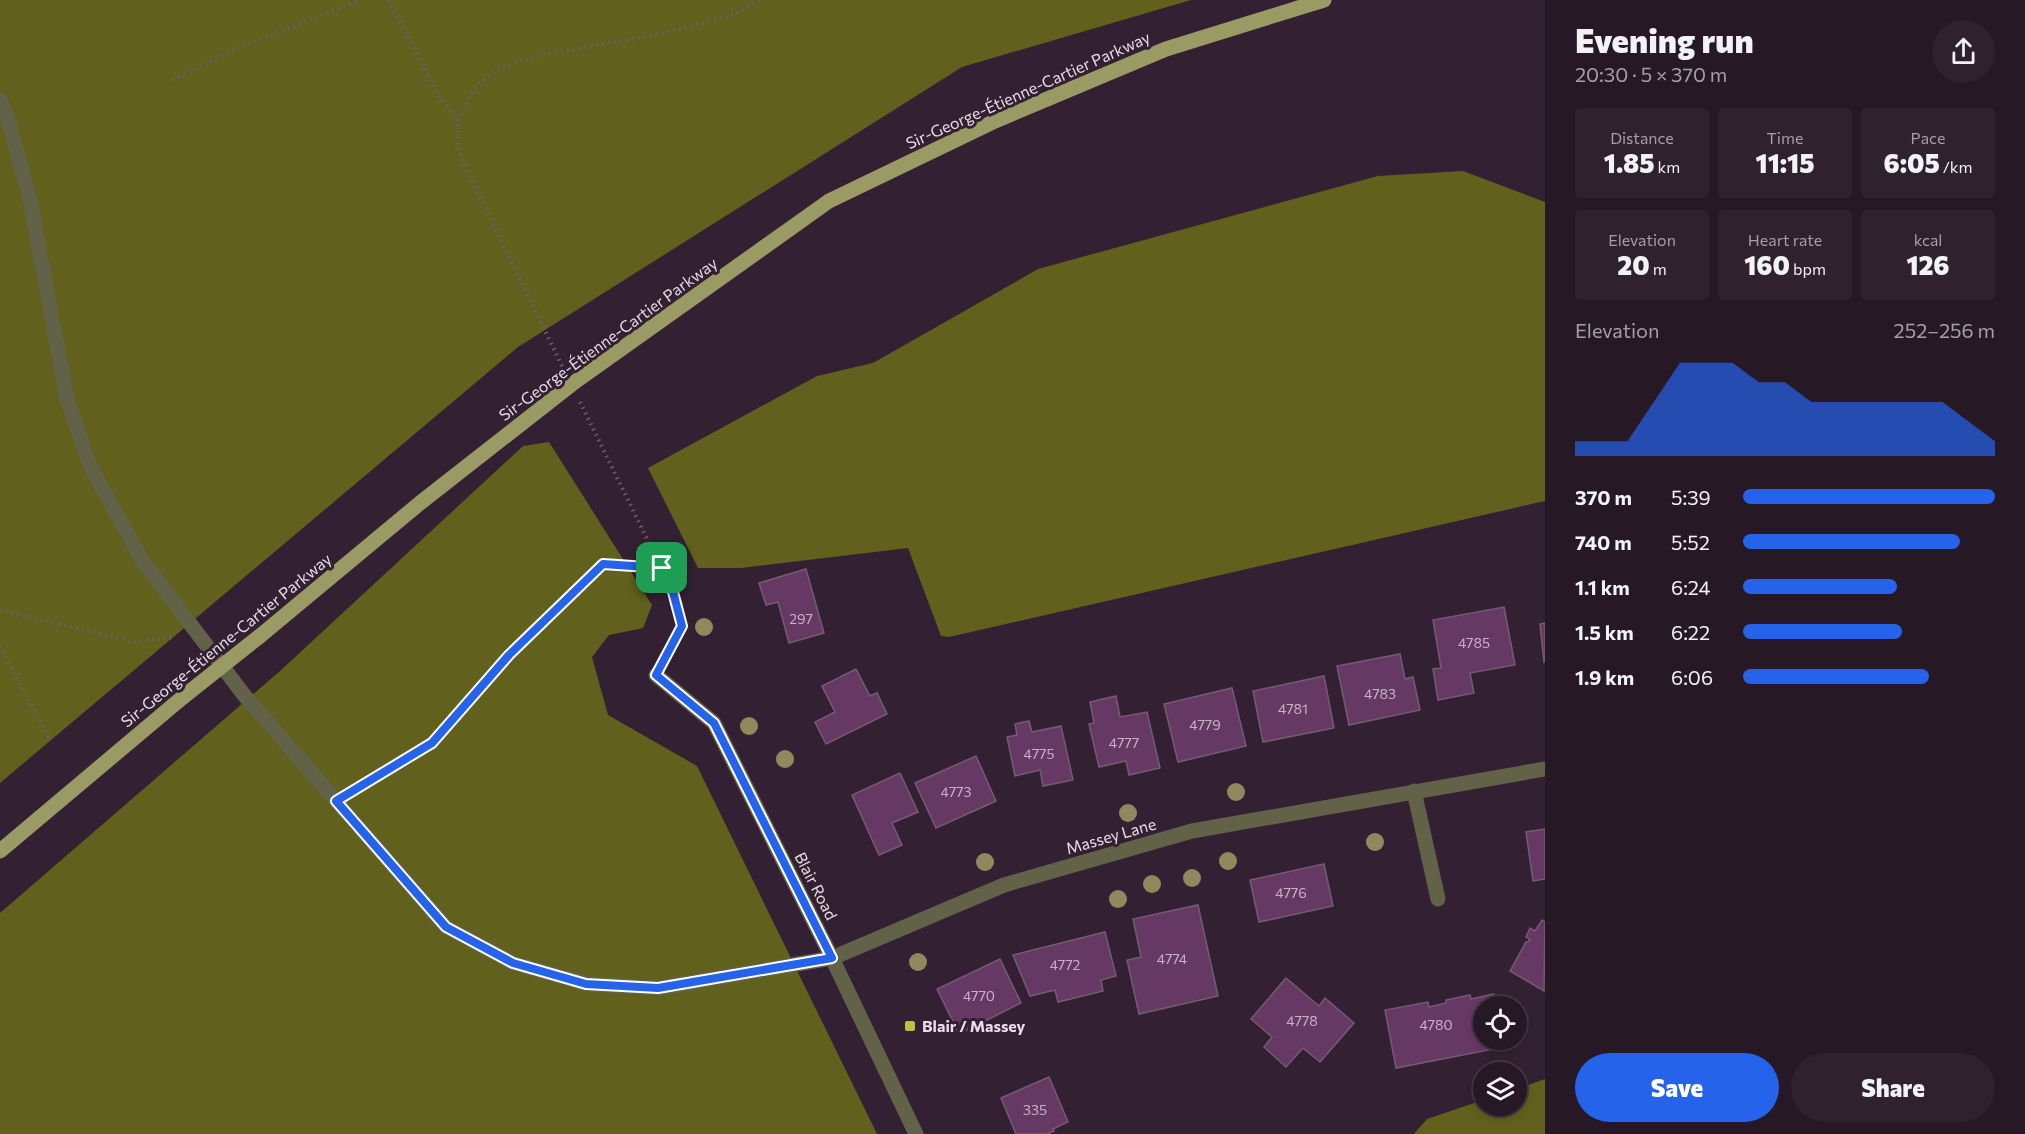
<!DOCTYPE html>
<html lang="en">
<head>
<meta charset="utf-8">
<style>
	body { margin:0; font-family:Commissioner,sans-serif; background:#2f212e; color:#f1f3f6; height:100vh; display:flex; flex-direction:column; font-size:22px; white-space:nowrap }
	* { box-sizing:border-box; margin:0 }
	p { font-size:20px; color:#a4a0a7 }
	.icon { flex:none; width:33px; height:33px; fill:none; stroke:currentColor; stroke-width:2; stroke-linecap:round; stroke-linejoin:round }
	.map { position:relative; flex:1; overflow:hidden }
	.sheet { display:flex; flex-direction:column; background:#271826; width:480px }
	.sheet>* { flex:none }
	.controls { position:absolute; left:1473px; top:996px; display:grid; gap:12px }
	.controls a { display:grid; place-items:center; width:54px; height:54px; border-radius:50%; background:#271826; box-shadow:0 3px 9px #0003,0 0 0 2px #433743; font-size:30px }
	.pin { position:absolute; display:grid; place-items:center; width:51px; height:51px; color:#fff; margin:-26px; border-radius:12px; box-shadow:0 3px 9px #0006 }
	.round { display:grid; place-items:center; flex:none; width:63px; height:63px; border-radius:32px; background:#2f212e }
	.head { display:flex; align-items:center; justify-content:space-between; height:102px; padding:0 30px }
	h1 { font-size:33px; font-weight:800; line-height:45px }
	.stats { display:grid; grid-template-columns:repeat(3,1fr); gap:9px; height:102px; padding:6px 30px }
	.stats div { display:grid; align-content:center; border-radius:6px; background:#2f212e; text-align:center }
	.stats b { font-size:26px; font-weight:800 }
	.stats small { font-size:16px; font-weight:400 }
	.stats p { font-size:16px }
	.chart { height:168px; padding:12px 30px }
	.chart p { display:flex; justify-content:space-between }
	.chart svg { width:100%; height:108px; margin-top:6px; fill:#2563eb; opacity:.7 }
	.cta { display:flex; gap:12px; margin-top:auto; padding:12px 30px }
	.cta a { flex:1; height:69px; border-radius:36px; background:#2563eb; color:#fff; font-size:24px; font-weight:800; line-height:69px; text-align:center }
	.cta a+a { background:#2f212e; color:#f1f3f6 }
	ul { padding:0 30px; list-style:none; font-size:20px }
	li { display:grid; grid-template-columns:96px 72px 1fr; align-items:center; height:45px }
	li i { height:15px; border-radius:8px; background:#2563eb }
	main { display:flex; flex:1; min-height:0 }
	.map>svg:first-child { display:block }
</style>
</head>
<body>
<main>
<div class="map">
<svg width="1545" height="1134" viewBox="0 0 1545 1134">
	<rect width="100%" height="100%" fill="#342033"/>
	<g fill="#61601c">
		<path d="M0,0H1191L962,67L518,347L0,783Z"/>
		<path d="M1463,171L1545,202V501L949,637L941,636L908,548L741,568H698L648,468L817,376L873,363L1038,269L1378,176Z"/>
		<path d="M549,442L652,605L643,628L609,635L592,657L608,715L697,766L877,1134H0V913L280,671L523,446Z"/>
		<path d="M1545,1079V1134H1414L1427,1119L1483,1100L1484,1106H1516L1517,1089Z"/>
	</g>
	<g fill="#663964" stroke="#735c71" stroke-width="1.5">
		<path d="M806,569L824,633L789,643L778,602L766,605L759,583Z"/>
		<path d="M1504,607L1515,665L1470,673L1474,693L1438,700L1433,669L1441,668L1433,620Z"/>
		<path d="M1545,623V661L1544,662L1540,624Z"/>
		<path d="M1400,654L1405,679L1413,677L1420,710L1349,725L1337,666Z"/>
		<path d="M856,669L870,696L877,693L887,714L826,744L815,722L835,712L822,686Z"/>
		<path d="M1324,676L1334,728L1263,742L1253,691Z"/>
		<path d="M1232,688L1246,746L1178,762L1164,704Z"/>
		<path d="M1116,696L1120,717L1147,712L1160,768L1129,775L1126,761L1099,767L1089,724L1094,723L1090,702Z"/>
		<path d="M1029,721L1032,732L1061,726L1073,780L1043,786L1040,770L1015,776L1007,737L1017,735L1015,724Z"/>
		<path d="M976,756L996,801L936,828L915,783Z"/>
		<path d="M900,773L918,812L892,823L902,845L879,855L852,795Z"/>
		<path d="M1545,829V879L1533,881L1526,832Z"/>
		<path d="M1324,864L1333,906L1259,922L1250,880Z"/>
		<path d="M1198,905L1218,996L1139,1014L1127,960L1141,957L1133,919Z"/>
		<path d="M1542,920L1545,922L1544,991L1510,971L1526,942H1528L1530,939L1526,937L1530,928L1535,931Z"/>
		<path d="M1105,932L1116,976L1101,980L1103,991L1058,1002L1055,990L1030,996L1013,955Z"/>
		<path d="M1000,959L1021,1003L959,1034L937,989Z"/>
		<path d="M1286,978L1319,1006L1325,998L1354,1023L1320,1062L1303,1048L1286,1067L1264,1047L1272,1037L1251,1019Z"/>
		<path d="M1494,994L1496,1006H1484V1040H1503L1504,1047L1396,1068L1385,1010L1428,1002L1429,1007L1446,1003V1000L1470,995L1471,999Z"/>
		<path d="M1049,1077L1068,1122L1053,1129L1054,1131L1047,1134H1016L1001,1098Z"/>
	</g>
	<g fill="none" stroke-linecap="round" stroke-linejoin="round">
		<g stroke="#6f5d6e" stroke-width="4" stroke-dasharray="1.5 4.5" stroke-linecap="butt">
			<path d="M389,0L439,96L458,122"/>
			<path d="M173,80L226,53L360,0"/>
			<path d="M562,366L457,149L458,122L475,87L499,68L542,55L644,37L692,26L733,15L759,0"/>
			<path d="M580,402L673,592L682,626L664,659"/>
			<path d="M0,610L135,642L175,637"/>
			<path d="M0,646L49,738"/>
			<path d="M353,790L432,743L509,655L603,564L661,569"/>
		</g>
		<g stroke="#616247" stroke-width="15">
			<path d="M0,100L8,119L30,200L67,399L90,466L142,560L244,695L446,927L513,963L587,984L659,988L832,958L1004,885L1192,831L1545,769"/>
			<path d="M1414,791L1438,899"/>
		</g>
		<path stroke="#616247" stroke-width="15" d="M656,675L714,723L832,958L916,1134"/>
		<g stroke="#9a9b64" stroke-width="15">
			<path d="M260,636L420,503L572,384L829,201L995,121L1166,49L1324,0"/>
			<path d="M0,851L183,697"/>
		</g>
		<path stroke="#9a9b64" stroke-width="15" d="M183,697L260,636"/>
	</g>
	<g fill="#92885d">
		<circle cx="704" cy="627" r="9"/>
		<circle cx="749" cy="726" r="9"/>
		<circle cx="785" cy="759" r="9"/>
		<circle cx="1236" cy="792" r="9"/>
		<circle cx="1128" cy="813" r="9"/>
		<circle cx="1375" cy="842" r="9"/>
		<circle cx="1228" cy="861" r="9"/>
		<circle cx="985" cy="862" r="9"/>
		<circle cx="1192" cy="878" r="9"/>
		<circle cx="1152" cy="884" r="9"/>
		<circle cx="1118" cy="899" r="9"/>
		<circle cx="918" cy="962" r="9"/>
	</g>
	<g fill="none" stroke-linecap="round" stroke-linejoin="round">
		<defs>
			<path id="route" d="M603,564L662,568L673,592L682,626L656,675L714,723L832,958L658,988L586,984L513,963L446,927L336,801L432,743L509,655Z"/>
		</defs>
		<use href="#route" stroke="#fff" stroke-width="12"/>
		<use href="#route" stroke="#2563eb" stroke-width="8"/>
	</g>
	<rect fill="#bfbe41" stroke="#342033" stroke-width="2" x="904" y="1020" width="12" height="12" rx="3"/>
	<g text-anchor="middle" stroke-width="6" stroke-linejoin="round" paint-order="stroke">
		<g font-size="14" fill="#c8b2c7">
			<text x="801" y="624">297</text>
			<text x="1474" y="648">4785</text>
			<text x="1380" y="699">4783</text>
			<text x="1293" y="714">4781</text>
			<text x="1205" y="730">4779</text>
			<text x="1124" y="748">4777</text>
			<text x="1039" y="759">4775</text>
			<text x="956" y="797">4773</text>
			<text x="1291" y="898">4776</text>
			<text x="1172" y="964">4774</text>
			<text x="1065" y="970">4772</text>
			<text x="979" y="1001">4770</text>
			<text x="1302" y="1026">4778</text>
			<text x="1436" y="1030">4780</text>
			<text x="1035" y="1115">335</text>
		</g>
		<g font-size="16" fill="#e9dbe8" stroke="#342033">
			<text transform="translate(1028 90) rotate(-24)" y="6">Sir-George-Étienne-Cartier Parkway</text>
			<text transform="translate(608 339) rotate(-36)" y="6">Sir-George-Étienne-Cartier Parkway</text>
			<text transform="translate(226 640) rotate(-39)" y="6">Sir-George-Étienne-Cartier Parkway</text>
			<text transform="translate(1111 836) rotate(-16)" y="6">Massey Lane</text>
			<text transform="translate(816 886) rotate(63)" y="6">Blair Road</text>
		</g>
		<g font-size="16" font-weight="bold" fill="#e9dbe8" stroke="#342033" text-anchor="start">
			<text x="922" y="1032">Blair / Massey</text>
		</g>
	</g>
</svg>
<div class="controls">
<a><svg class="icon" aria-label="locate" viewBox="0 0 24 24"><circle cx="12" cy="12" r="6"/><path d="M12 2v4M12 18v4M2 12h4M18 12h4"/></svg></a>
<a><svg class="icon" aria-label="layers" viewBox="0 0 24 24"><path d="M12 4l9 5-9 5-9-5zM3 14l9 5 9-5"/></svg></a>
</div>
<div class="pin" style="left:662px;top:568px;background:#1e9e55"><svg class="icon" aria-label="arrive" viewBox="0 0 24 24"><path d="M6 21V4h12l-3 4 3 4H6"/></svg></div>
</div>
<section class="sheet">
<div class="head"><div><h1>Evening run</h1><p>20:30 · 5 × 370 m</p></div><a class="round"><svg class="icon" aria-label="share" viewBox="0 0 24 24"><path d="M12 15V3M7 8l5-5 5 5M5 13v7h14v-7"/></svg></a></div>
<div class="stats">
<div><p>Distance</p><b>1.85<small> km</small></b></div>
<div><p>Time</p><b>11:15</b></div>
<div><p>Pace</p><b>6:05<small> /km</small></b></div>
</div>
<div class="stats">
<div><p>Elevation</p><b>20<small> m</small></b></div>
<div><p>Heart rate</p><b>160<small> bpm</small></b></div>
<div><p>kcal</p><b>126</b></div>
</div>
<div class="chart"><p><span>Elevation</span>252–256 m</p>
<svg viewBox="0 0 160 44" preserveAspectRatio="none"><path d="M0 44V38L10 38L20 38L30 22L40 6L50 6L60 6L70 14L80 14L90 22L100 22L110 22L120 22L130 22L140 22L150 30L160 38V44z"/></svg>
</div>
<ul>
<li><b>370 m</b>5:39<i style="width:100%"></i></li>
<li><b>740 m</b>5:52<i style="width:86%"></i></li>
<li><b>1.1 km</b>6:24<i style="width:61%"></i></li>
<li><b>1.5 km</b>6:22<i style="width:63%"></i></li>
<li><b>1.9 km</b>6:06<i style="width:74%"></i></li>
</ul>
<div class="cta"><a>Save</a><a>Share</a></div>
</section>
</main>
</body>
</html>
